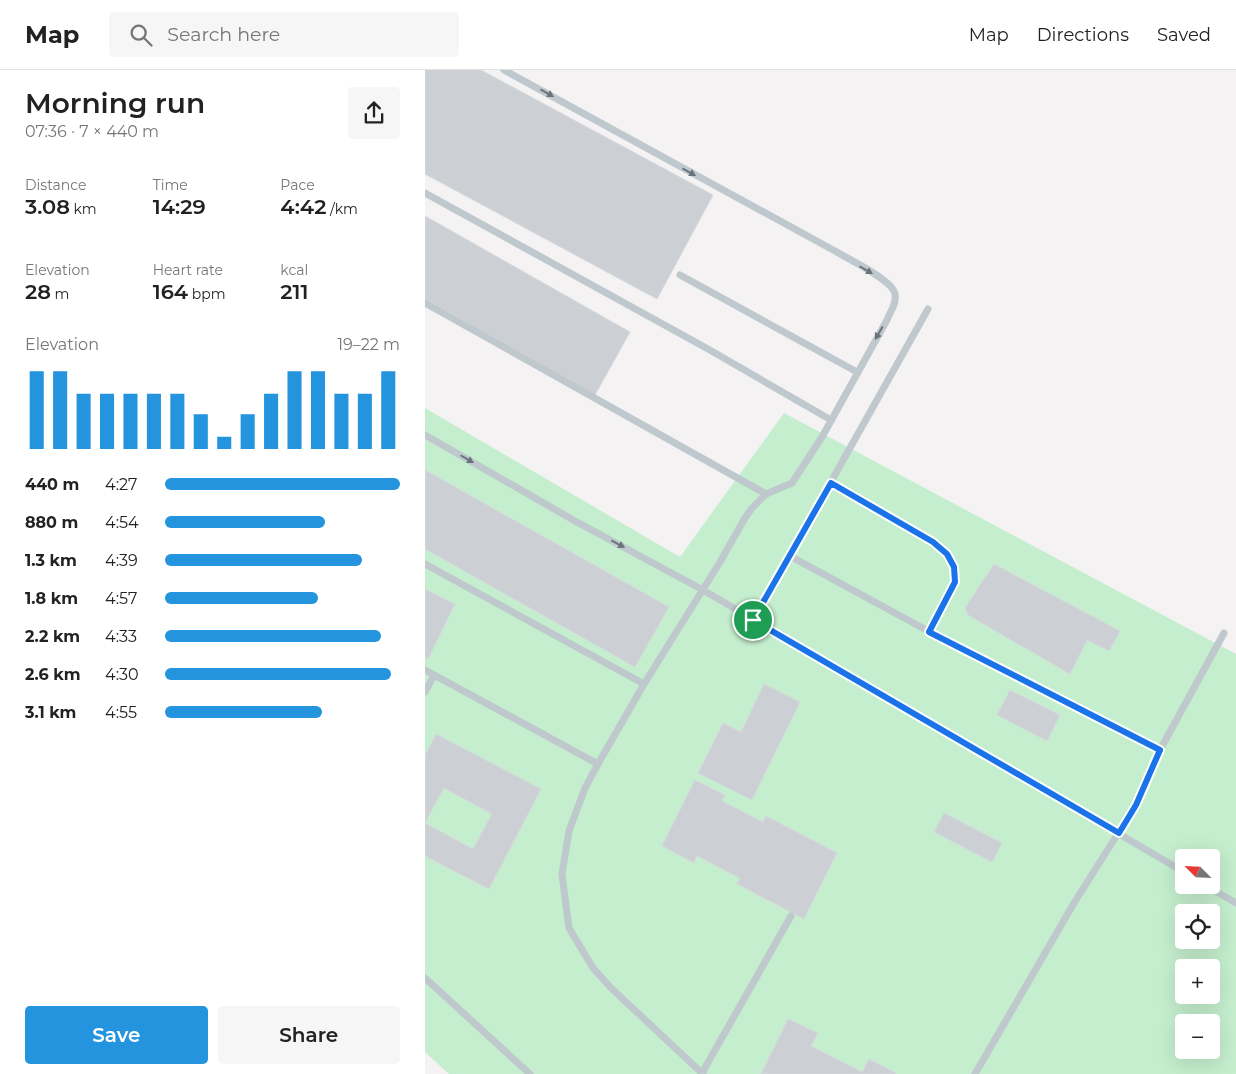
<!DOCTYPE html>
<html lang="en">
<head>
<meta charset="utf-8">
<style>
	body { margin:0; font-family:Montserrat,sans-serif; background:#f6f6f6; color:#222; height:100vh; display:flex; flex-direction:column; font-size:19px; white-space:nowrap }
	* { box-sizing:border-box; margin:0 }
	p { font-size:16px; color:#767676 }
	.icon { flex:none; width:28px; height:28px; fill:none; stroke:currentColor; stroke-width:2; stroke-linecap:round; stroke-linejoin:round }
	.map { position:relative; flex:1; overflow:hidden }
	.details { display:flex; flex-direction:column; background:#fff; width:425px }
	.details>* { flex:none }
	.needle { width:32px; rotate:294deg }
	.tools { position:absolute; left:750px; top:779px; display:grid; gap:10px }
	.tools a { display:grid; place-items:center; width:45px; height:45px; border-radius:5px; background:#fff; box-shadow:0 5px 20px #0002; font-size:25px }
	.pin { position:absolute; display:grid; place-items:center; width:42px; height:42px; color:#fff; margin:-21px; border:2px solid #fff; border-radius:50%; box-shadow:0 1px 5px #0007 }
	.round { display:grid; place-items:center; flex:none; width:52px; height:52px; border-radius:5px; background:#f6f6f6 }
	.headline { display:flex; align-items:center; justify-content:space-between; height:85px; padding:0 25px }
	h1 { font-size:28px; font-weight:600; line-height:38px }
	.figures { display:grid; grid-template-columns:repeat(3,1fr); gap:8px; height:85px; padding:5px 25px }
	.figures div { display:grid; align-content:center }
	.figures b { font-size:21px; font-weight:600 }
	.figures small { font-size:14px; font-weight:400 }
	.figures p { font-size:14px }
	.chart { height:140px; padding:10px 25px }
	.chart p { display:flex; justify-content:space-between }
	.chart svg { width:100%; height:90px; margin-top:5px; stroke:#2394dd; stroke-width:6 }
	.cta { display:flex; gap:10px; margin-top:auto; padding:10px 25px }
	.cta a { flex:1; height:58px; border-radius:5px; background:#2394dd; color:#fff; font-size:20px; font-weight:600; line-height:58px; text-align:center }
	.cta a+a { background:#f6f6f6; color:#222 }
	ul { padding:0 25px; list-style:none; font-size:16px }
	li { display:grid; grid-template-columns:80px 60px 1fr; align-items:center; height:38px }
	li i { height:12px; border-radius:6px; background:#2394dd }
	header { display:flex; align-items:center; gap:30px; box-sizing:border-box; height:70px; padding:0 25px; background:#fff; border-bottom:1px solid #e0e0e0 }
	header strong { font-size:24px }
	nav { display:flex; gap:28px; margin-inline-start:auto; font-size:18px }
	.search { width:350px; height:45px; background:#f6f6f6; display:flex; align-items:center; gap:12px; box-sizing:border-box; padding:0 18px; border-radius:5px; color:#767676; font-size:19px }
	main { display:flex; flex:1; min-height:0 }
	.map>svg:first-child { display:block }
</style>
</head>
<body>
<header>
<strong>Map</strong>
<div class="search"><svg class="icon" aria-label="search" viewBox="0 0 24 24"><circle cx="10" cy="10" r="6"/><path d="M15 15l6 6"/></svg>Search here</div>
<nav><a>Map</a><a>Directions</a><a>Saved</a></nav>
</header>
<main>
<section class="details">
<div class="headline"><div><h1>Morning run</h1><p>07:36 · 7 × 440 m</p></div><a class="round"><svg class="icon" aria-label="share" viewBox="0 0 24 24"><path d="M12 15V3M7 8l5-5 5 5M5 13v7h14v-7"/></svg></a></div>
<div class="figures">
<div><p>Distance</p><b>3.08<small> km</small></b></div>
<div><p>Time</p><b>14:29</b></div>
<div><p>Pace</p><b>4:42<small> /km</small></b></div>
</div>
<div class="figures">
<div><p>Elevation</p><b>28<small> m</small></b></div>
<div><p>Heart rate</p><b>164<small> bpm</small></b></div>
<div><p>kcal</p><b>211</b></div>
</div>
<div class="chart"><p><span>Elevation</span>19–22 m</p>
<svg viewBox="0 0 160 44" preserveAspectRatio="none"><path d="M5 44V6M15 44V6M25 44V17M35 44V17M45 44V17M55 44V17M65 44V17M75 44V27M85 44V38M95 44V27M105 44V17M115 44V6M125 44V6M135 44V17M145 44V17M155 44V6"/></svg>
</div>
<ul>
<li><b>440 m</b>4:27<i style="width:100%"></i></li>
<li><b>880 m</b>4:54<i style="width:68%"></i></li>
<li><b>1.3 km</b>4:39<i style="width:84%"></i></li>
<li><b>1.8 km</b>4:57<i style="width:65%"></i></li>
<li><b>2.2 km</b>4:33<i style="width:92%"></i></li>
<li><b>2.6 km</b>4:30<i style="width:96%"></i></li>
<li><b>3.1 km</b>4:55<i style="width:67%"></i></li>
</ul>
<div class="cta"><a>Save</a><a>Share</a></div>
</section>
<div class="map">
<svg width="811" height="1004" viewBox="0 0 811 1004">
	<rect width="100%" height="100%" fill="#f4f2f2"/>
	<path fill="#c4eecd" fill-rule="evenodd" d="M0,338L255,487L359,343L811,584V1004H24L0,982ZM759,788H786V815H759ZM759,842H786V870H759ZM759,898H786V925H759ZM759,952H786V980H759Z"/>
	<g fill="#ccd0d4" stroke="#d6d9dd" fill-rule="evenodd">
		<path d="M0,0H56L288,125L232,229L0,104Z"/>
		<path d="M0,146L205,262L170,325L0,229Z"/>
		<path d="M0,400L244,537L210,597L0,479Z"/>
		<path d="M569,494L695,561L684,581L662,570L645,604L543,545L540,538Z"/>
		<path d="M0,519L30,534L3,589L0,587Z"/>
		<path d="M339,614L375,632L327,730L273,703L298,653L316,662Z"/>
		<path d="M585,620L635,645L622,671L572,645Z"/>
		<path d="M11,664L116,719L64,819L0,786V685ZM19,718L67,744L48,779L0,753Z"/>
		<path d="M270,710L300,725L297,731L338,752L341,746L412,783L379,849L312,814L315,808L272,786L269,793L237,776Z"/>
		<path d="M519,743L577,773L567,792L509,762Z"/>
		<path d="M363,949L393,963L386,976L437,1002L444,989L471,1003L470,1004H336Z"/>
	</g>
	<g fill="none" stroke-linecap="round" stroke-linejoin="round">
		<g stroke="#bec8cd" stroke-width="7">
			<path d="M79,0L410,181C423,189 468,210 470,224C472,233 465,242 462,250L397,367L367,413L341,424L327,438L320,448L295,492L219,614L173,694L160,718L144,761L137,804L144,858L168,898L186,918L278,1004"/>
			<path d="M0,123L283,279L406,350"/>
			<path d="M255,205L432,302"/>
			<path d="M0,233L341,424"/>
			<path d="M0,365L150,451L278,520L759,802"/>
			<path d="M406,413L508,472L522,484L529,497L530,512L505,562"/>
			<path d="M365,486L505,562L735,680"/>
			<path d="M0,494L219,614"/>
			<path d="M329,549L503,239"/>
			<path d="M0,600L173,694"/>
			<path d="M0,622L9,605"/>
			<path d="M780,815L811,833"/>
			<path d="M0,908L105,1004"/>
			<path d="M277,1003L366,846"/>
			<path d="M550,1004L649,833L711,735L735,680L799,563"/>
		</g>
	</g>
	<defs><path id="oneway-solid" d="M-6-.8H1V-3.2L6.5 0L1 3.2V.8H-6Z" transform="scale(1.25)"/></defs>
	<g fill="#67747a">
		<use href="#oneway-solid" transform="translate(122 23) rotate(29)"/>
		<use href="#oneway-solid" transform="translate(264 102) rotate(29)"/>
		<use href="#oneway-solid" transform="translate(441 200) rotate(30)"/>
		<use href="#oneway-solid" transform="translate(454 263) rotate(120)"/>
		<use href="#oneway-solid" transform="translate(42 389) rotate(30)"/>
		<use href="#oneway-solid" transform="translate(193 474) rotate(28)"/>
	</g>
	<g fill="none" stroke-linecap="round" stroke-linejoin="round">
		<defs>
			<path id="route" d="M406,413L508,472L522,484L529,497L530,512L504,562L735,680L711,735L694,763L328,550Z"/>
		</defs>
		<use href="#route" stroke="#fff" stroke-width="10"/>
		<use href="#route" stroke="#1a73e8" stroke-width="6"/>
	</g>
</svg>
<div class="tools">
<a><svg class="needle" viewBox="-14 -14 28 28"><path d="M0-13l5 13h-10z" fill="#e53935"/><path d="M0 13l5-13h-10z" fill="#767676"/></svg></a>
<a><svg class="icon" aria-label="locate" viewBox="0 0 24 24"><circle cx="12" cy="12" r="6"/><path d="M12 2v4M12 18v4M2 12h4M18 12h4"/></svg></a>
<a>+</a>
<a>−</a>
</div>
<div class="pin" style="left:328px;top:550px;background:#1e9e55"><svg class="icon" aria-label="arrive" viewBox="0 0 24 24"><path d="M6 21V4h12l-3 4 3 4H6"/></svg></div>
</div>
</main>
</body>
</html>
